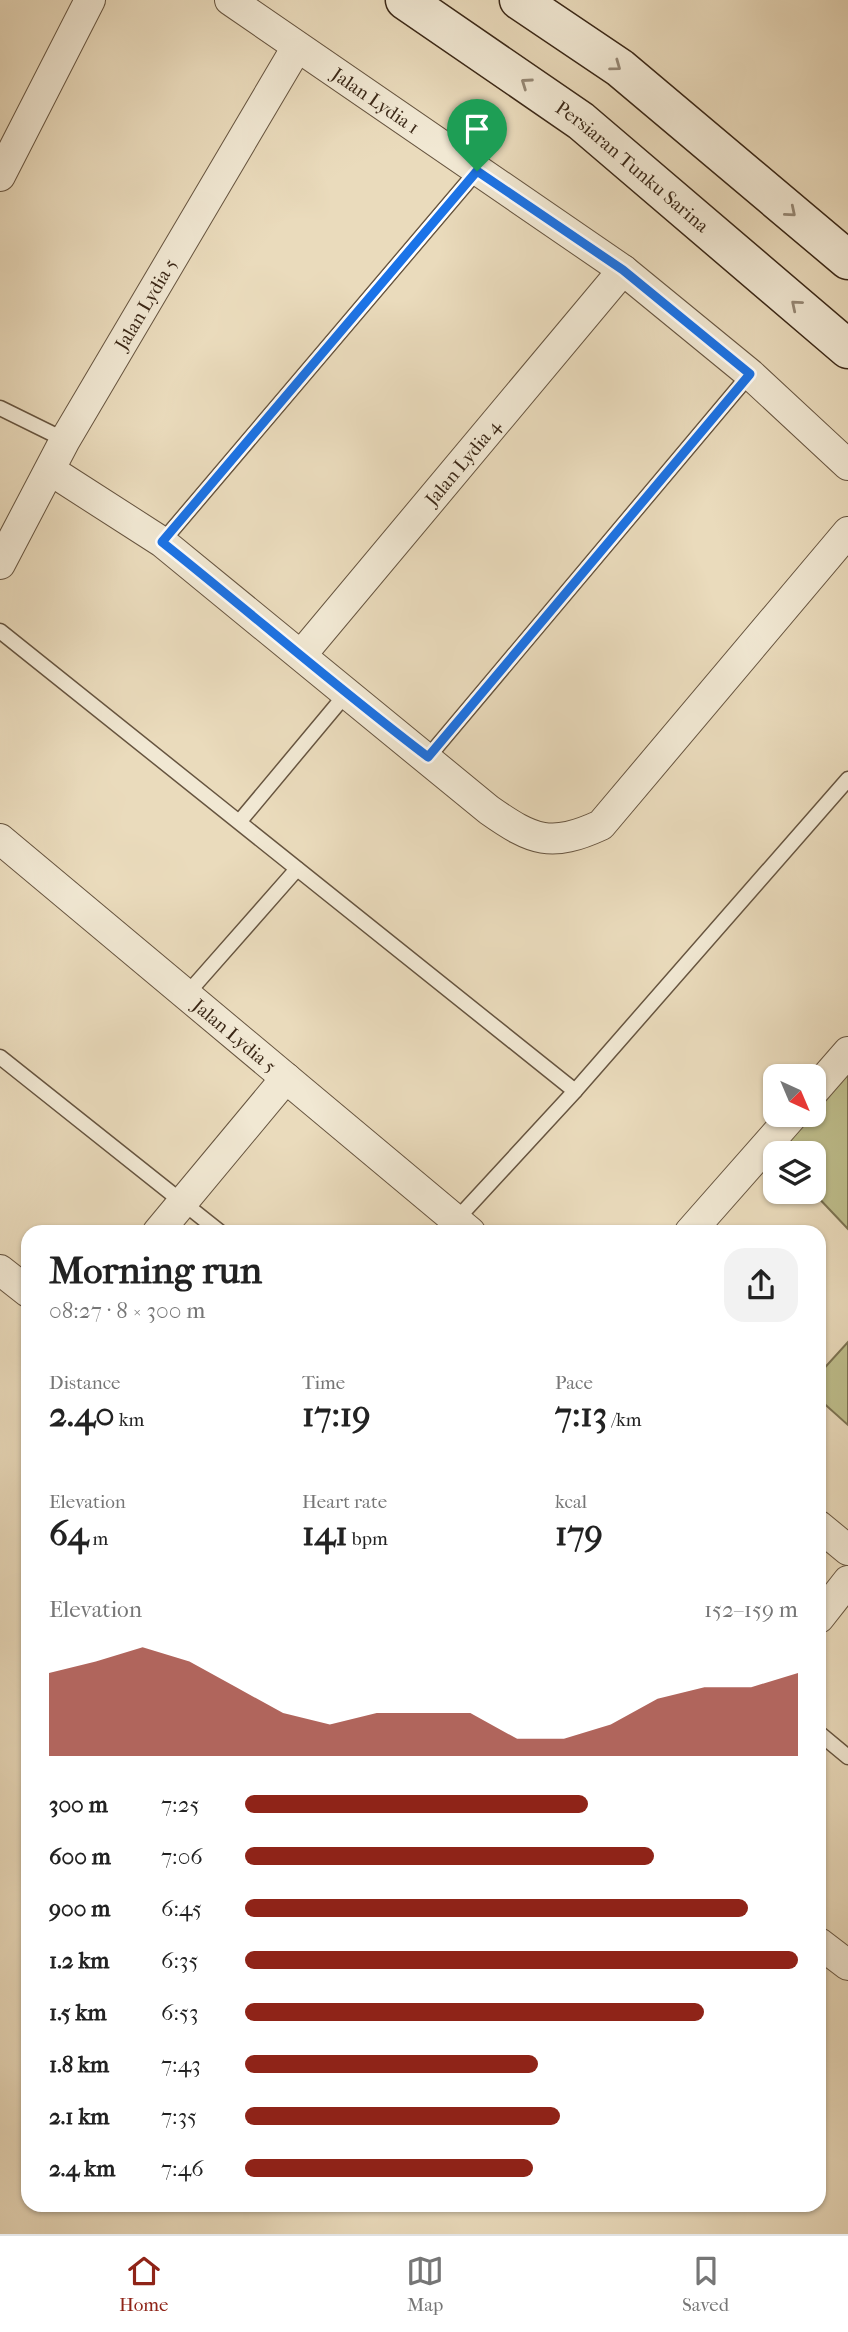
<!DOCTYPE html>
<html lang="en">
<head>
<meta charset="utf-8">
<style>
	body { margin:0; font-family:"IM FELL French Canon",serif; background:#f2f2f2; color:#222; height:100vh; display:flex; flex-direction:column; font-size:26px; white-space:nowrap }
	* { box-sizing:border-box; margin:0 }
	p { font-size:23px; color:#767676 }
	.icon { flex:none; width:38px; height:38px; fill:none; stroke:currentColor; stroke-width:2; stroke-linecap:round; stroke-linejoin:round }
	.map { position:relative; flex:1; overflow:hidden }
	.sheet { position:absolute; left:21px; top:1225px; width:805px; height:987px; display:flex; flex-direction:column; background:#fff; border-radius:21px; box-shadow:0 2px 5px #0004 }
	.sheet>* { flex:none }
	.needle { width:46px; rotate:136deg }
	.fabs { position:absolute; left:763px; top:1064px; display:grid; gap:14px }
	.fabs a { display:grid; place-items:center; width:63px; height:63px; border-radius:14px; background:#fff; box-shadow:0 2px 5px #0004; font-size:35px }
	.pin { position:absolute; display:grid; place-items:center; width:60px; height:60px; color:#fff; margin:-72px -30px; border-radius:50% 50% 50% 0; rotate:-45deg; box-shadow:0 0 7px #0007 }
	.pin .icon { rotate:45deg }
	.round { display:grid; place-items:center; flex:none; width:74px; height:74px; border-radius:21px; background:#f2f2f2 }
	.overview { display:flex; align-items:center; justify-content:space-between; height:119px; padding:0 28px }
	h1 { font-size:38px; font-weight:800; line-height:52px }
	.metrics { display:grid; grid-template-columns:repeat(3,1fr); gap:10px; height:119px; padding:7px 28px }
	.metrics div { display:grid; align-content:center }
	.metrics b { font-size:35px; font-weight:800 }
	.metrics small { font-size:19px; font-weight:400 }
	.metrics p { font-size:19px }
	.chart { height:196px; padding:14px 28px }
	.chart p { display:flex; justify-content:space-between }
	.chart svg { width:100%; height:126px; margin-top:7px; fill:#8f2418; opacity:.7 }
	ul { padding:0 28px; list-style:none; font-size:23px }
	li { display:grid; grid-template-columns:112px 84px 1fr; align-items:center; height:52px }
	li i { height:18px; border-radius:9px; background:#8f2418 }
	.menu { display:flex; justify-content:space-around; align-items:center; height:98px; border-top:2px solid #e0e0e0; background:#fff; font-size:19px; color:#767676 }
	.menu a { display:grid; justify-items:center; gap:4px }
	.menu .active { color:#8f2418 }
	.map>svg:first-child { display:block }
</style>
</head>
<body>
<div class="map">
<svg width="848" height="2234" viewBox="0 0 848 2234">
	<rect width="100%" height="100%" fill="#eadbbc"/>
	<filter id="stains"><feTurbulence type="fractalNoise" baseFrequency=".00286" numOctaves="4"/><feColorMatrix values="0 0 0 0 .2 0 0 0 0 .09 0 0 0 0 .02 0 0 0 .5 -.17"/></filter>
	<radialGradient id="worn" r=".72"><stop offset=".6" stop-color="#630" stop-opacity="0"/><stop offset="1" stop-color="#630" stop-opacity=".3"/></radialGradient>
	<g fill="#bebe8c" stroke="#7c7352" stroke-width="2">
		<path d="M848,1058V1229L813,1192L814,1153H778L800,1115H814V1098Z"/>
		<path d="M848,1342V1425L819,1399V1374Z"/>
	</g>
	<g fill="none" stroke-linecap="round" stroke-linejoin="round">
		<defs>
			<g id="lane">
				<path d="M0,408L65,440"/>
				<path d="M162,542L477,171"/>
				<path d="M0,631L575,1091"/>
				<path d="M428,757L750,374"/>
				<path d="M240,821L346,694"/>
				<path d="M186,995L297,869"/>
				<path d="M0,1057L220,1232"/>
				<path d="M456,1220L575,1091L848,779"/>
				<path d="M819,1733L848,1757"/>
			</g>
			<g id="street">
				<path id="s1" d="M230,0L623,270L750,374L848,465"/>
				<path d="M0,176L90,0"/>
				<path d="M50,470L162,542L489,810C533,841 551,848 601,825L848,532"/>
				<path id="s2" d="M0,564L65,440L297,47"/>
				<path id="s3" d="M302,654L623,270"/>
				<path id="s4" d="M0,839L470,1232"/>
				<path d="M814,1091L848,1052"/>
				<path d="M158,1232L286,1078"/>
				<path d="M690,1232L793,1115"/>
				<path d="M0,1270L28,1292"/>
				<path d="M819,1526L848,1550"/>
				<path d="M819,1618L848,1581"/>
				<path d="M819,1943L848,1965"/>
			</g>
			<g id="secondary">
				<path id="s5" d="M405,0L581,121L848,349"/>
				<path d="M519,0L620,68L848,260"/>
			</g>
		</defs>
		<use href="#lane" stroke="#675540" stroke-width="17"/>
		<use href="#street" stroke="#675540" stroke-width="32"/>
		<use href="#secondary" stroke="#3b2817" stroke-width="41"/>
		<use href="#lane" stroke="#f1e8d3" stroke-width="14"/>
		<use href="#street" stroke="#f1e8d3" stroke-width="30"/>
		<use href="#secondary" stroke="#f1e8d3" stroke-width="38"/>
	</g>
	<defs><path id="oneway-chevron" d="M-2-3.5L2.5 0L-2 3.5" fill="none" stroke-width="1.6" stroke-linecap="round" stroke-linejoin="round" transform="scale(1.75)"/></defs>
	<g stroke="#968875">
		<use href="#oneway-chevron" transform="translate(616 66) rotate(36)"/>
		<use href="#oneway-chevron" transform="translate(526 83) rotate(-145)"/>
		<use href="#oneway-chevron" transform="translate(791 212) rotate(40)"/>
		<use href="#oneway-chevron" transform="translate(796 305) rotate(-140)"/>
	</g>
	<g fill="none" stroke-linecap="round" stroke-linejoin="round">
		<defs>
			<path id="route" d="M477,171L623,270L750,374L428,757C337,688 251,613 162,542Z"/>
		</defs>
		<use href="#route" stroke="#fff" stroke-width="14"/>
		<use href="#route" stroke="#1a73e8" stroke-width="9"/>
	</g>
	<g text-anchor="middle" stroke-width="7" stroke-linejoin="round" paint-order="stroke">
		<g font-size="19" fill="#3b2817" stroke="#f1e8d3">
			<text dy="7" stroke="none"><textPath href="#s1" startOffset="177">Jalan Lydia 1</textPath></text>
			<text dy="7" stroke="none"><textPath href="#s5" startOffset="282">Persiaran Tunku Sarina</textPath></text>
			<text dy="7" stroke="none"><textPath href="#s2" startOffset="298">Jalan Lydia 5</textPath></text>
			<text dy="7" stroke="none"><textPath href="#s3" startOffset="250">Jalan Lydia 4</textPath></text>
			<text dy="7" stroke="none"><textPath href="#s4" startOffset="306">Jalan Lydia 5</textPath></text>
		</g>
	</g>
	<rect width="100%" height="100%" filter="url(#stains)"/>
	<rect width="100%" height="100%" fill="url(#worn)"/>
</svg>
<div class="fabs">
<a><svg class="needle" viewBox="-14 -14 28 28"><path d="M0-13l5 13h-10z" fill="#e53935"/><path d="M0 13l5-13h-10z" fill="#767676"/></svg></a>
<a><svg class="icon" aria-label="layers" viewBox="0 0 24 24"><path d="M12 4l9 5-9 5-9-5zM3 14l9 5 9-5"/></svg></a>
</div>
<div class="pin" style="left:477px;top:171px;background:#1e9e55"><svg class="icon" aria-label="arrive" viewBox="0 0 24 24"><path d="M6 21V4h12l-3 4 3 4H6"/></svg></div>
<section class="sheet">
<div class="overview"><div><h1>Morning run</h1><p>08:27 · 8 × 300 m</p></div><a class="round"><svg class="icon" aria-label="share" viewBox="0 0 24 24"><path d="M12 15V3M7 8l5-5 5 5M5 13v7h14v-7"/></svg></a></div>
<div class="metrics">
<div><p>Distance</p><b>2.40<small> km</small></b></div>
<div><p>Time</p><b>17:19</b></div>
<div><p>Pace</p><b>7:13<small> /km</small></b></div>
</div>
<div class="metrics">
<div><p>Elevation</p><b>64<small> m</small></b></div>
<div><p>Heart rate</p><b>141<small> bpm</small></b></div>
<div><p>kcal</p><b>179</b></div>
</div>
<div class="chart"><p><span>Elevation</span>152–159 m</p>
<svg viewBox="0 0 160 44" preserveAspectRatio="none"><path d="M0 44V15L10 11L20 6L30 11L40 20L50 29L60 33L70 29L80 29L90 29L100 38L110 38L120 33L130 24L140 20L150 20L160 15V44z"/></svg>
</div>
<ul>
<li><b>300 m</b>7:25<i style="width:62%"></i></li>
<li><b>600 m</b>7:06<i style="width:74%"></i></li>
<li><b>900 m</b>6:45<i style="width:91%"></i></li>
<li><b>1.2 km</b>6:35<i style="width:100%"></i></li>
<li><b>1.5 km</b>6:53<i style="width:83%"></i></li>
<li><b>1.8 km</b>7:43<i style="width:53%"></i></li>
<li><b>2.1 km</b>7:35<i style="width:57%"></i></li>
<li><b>2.4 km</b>7:46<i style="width:52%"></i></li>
</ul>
</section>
</div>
<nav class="menu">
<a class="active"><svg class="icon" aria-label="home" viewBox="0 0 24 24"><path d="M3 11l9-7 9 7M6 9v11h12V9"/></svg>Home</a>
<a><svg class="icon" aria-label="map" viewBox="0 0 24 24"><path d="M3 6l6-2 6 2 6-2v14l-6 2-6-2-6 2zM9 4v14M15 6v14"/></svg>Map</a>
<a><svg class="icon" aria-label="saved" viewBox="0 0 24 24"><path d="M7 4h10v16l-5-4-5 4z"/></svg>Saved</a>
</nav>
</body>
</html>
